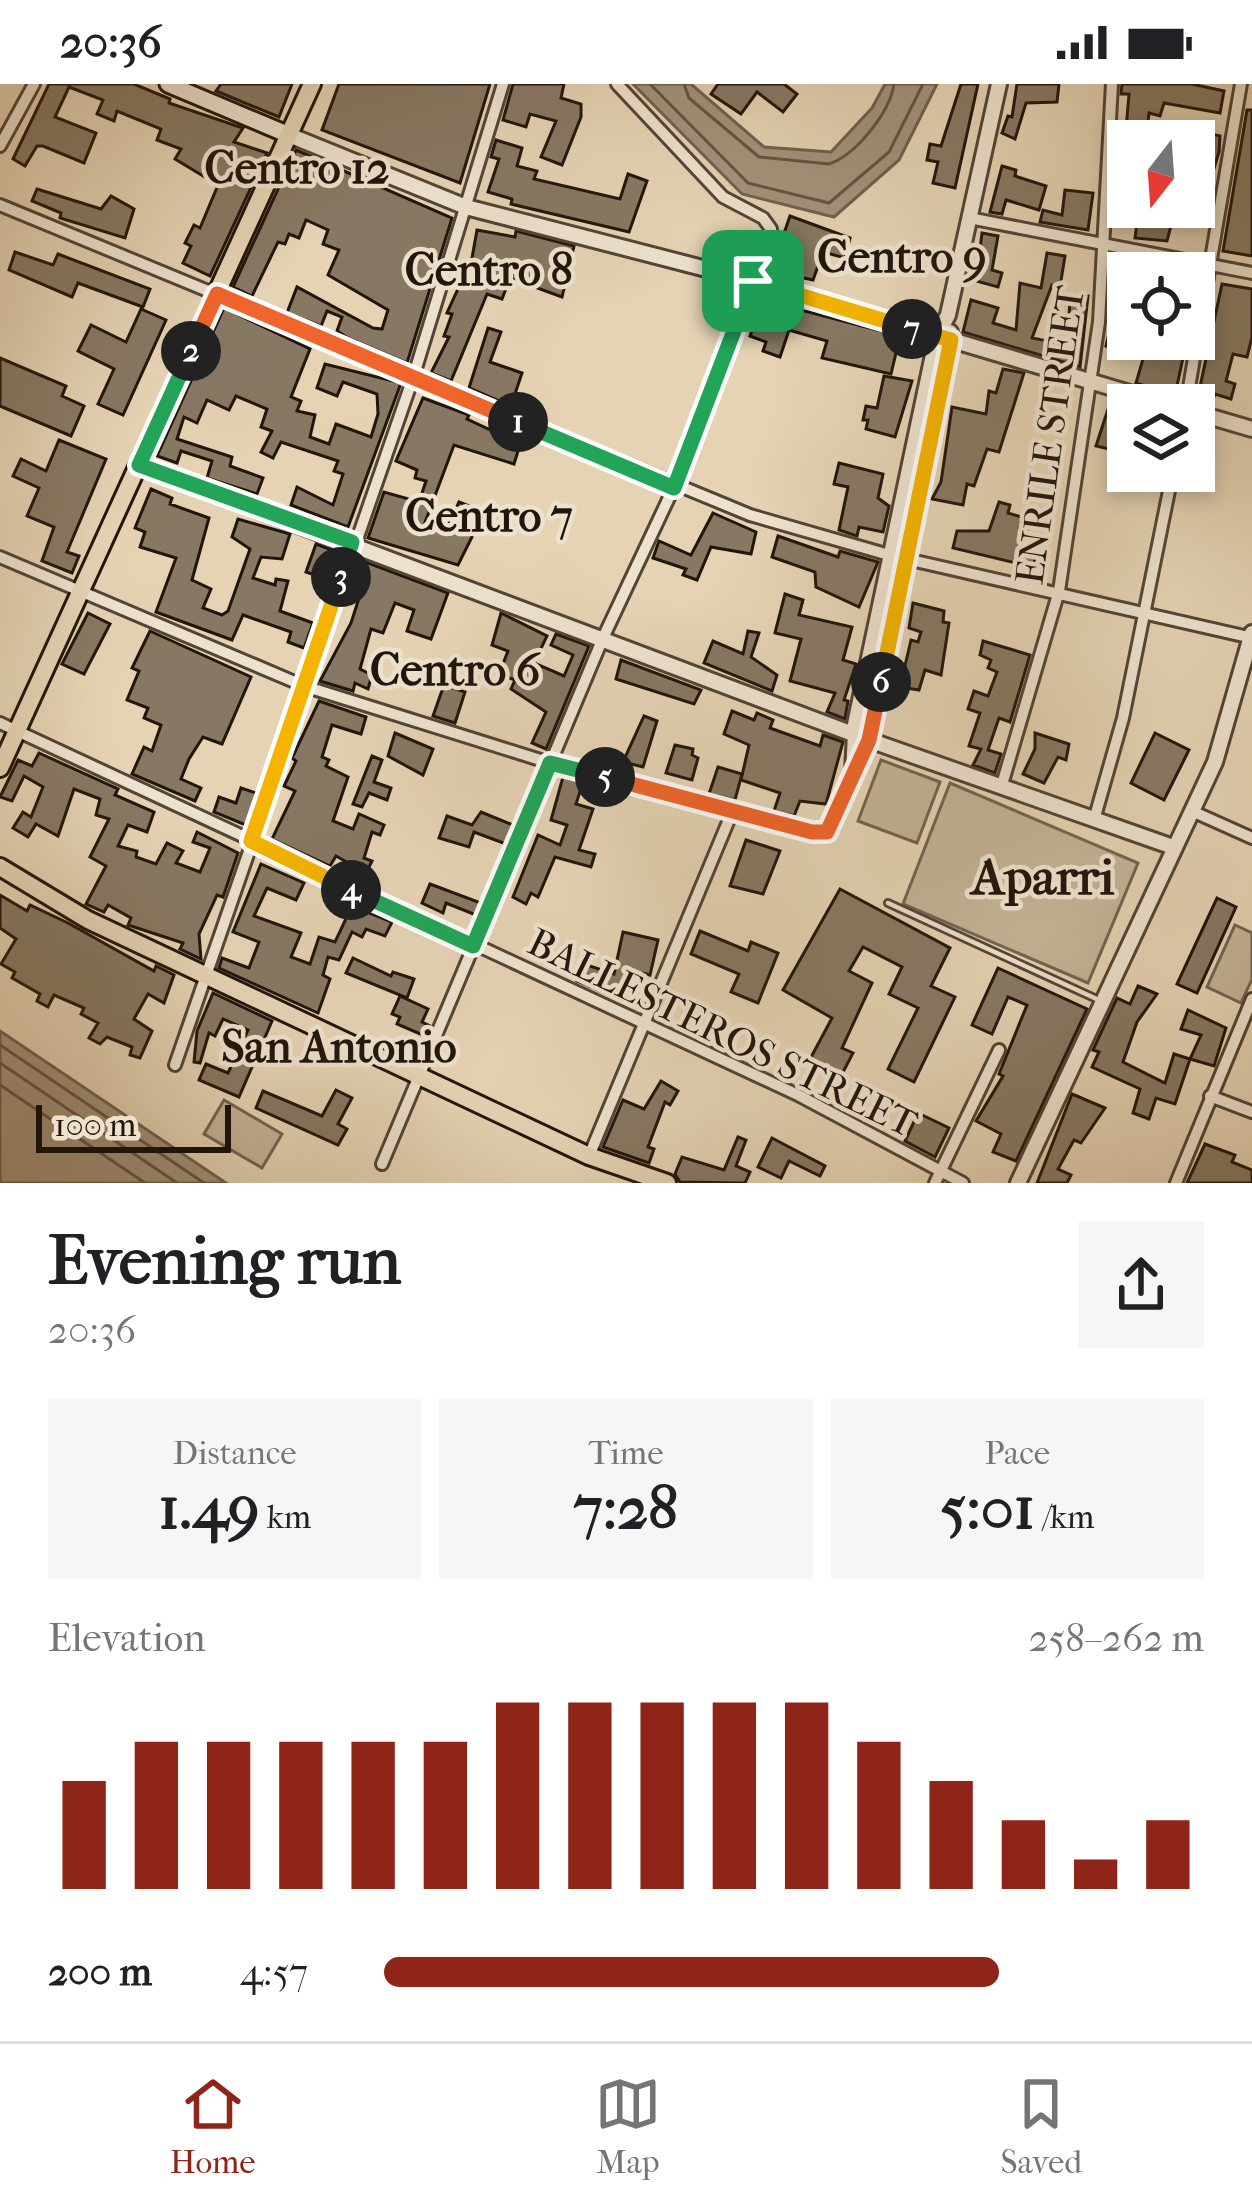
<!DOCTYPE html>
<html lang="en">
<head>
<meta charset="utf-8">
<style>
	body { margin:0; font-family:"IM FELL French Canon",serif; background:#f6f6f6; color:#202124; height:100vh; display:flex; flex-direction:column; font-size:45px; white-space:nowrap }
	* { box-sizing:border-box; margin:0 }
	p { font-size:39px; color:#757577 }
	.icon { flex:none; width:66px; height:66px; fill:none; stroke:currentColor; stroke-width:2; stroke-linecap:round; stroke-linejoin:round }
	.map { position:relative; height:1099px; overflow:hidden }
	.drawer { display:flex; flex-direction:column; background:#fff; flex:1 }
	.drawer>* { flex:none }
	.needle { width:78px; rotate:197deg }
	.tools { position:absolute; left:1107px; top:36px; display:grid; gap:24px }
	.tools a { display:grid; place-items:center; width:108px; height:108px; border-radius:0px; background:#fff; box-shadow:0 6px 18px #0003; font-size:60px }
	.scale { position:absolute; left:36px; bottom:30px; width:195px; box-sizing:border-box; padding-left:12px; border:6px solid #21150c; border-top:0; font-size:33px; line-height:42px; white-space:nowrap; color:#21150c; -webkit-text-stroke:9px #eee2ce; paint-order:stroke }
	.pin { position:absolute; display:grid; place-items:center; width:102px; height:102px; color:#fff; margin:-51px; border-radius:24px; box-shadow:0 6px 18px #0006 }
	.km { position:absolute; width:60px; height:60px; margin:-30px; border-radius:50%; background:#222; color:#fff; font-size:33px; line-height:60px; text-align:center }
	.round { display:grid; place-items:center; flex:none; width:126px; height:126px; border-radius:0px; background:#f6f6f6 }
	.summary { display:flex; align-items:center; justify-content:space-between; height:204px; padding:0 48px }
	h1 { font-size:66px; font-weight:700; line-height:90px }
	.metrics { display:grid; grid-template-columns:repeat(3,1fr); gap:18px; height:204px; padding:12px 48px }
	.metrics div { display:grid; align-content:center; border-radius:0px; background:#f6f6f6; text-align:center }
	.metrics b { font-size:60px; font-weight:700 }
	.metrics small { font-size:33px; font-weight:400 }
	.metrics p { font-size:33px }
	.chart { height:336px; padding:24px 48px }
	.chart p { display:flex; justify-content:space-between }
	.chart svg { width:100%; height:216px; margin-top:12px; stroke:#8f2418; stroke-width:6 }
	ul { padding:0 48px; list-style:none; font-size:39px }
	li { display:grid; grid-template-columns:192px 144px 1fr; align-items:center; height:90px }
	li i { height:30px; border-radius:15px; background:#8f2418 }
	.status { display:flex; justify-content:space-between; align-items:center; height:84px; padding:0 60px; background:#fff; direction:ltr }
	.status svg { height:33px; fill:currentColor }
	.tabs { display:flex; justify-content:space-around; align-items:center; height:168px; border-top:3px solid #e0e0e0; background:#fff; font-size:33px; color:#757577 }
	.tabs a { display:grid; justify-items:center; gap:6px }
	.tabs .active { color:#8f2418 }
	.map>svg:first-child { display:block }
</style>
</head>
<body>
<div class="status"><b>20:36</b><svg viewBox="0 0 49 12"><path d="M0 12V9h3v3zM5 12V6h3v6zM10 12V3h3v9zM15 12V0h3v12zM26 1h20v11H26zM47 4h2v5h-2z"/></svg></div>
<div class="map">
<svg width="1252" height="1099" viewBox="0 0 1252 1099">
	<rect width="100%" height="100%" fill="#e5d3b4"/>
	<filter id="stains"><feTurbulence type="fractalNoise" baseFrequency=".00167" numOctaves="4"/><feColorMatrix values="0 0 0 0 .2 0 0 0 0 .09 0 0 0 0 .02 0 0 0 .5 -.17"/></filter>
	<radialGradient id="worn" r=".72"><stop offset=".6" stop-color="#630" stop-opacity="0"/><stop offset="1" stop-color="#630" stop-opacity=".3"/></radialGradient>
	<g fill="#c4b397" stroke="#726452" stroke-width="3">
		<path d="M881,676L940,698L917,759L858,737Z"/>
		<path d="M950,699L1138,779L1088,899L903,820Z"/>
		<path d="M1235,841L1252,849V895L1241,919L1207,903Z"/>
		<path d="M224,1016L282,1050L262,1084L204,1050Z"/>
	</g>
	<g fill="#a2927b" stroke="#6e604f" stroke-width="3">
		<path d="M633,0H691L764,63L831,68L872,24L885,0H937L899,76L834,133L742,110Z"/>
		<path d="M0,947L226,1099H0Z"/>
	</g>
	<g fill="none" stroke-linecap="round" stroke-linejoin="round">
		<g stroke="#625444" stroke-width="3">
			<path d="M650,0L748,99L829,119L889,68L923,0"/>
			<path d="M684,0L689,14L759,73L829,80C856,71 890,28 894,0"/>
			<path d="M0,961L204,1099"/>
			<path d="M0,979L177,1099"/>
			<path d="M0,1001L145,1099"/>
		</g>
	</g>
	<g fill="#877863" stroke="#21150c" stroke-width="3">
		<path d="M49,0H134L170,15L169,19L243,44L234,58L267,69L210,192L183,179L191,162L185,159L194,141L200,144L218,101L175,75L181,65L157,56L161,45L117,27L114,37L97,30L103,16L69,3L55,33L96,49L84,79L43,62H37L25,82L13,75Z"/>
		<path d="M221,0H292L279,33L216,7Z"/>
		<path d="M339,0H490L460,99L322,46Z"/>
		<path d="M513,0H564L561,14L581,20V33L562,81L541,73L556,37L530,30L526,43L503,36Z"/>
		<path d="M718,0H784L797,10L783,28L757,8L741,30L711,10Z"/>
		<path d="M961,0H978L955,104L933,99L938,78L927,76L930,60L941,62Z"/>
		<path d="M1017,0H1059L1057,18L1026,19L1015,55L1002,49L1008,32L1012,33Z"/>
		<path d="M1122,0H1192L1224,7L1220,29L1164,19L1160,32L1149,29L1147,48L1126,46L1129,10H1121Z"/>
		<path d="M1247,26H1252V172L1223,167Z"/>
		<path d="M1201,48L1220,52L1219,68L1198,137L1194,64Z"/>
		<path d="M496,56L522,64L517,82L537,87L534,95L620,115L628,90L647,97L629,148L511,120L512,115L488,108L499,75L491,73Z"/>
		<path d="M296,66L452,134L407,279L348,254L337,247L342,233L327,227L321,242L287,229L297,203L373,244L382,245L388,226L328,191L339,166L323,160L328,146L306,136L299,154L289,150L285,160L278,158L252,212L233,203Z"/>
		<path d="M1002,82L1016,86L1015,92L1046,102L1039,126L1006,116L1002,130L990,128Z"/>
		<path d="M37,105L101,125L111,112L134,125L125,154L60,134L61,129L32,117Z"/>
		<path d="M1065,106L1093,109L1088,146L1040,138L1043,126L1062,131Z"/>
		<path d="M1139,123H1176L1167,157L1135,154Z"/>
		<path d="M790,132L850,154L845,174L823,168L813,196L799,193L797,198L770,190Z"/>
		<path d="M477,146L515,153L516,147L574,162L562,213L510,194L502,215L487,210L451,297L431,289L449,253L444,252L452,230L447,229L472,174Z"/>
		<path d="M982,149L998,152L992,186L1002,189L998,203L976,197Z"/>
		<path d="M15,168L53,181L58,170L150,205L143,223L78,199L72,213L9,186Z"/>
		<path d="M1047,169L1065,172L1060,203L1052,201L1032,254L1072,262L1078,234H1069L1070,213L1088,212L1080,283L963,248L971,216L998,224L993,239L1016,246L1020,199L1041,204Z"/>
		<path d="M1222,200L1252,205V253L1247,273L1233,270L1226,297L1235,300L1231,315L1215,310L1211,321L1197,317Z"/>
		<path d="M763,216L900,252L891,290L822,274L827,257L789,246L780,273L763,267L766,258L750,252Z"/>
		<path d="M224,224L310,265L291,313L301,317L297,327L315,331L310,353L329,360L336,340L371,353L378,330L377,310L343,298L337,312L317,304L325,280L401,299L348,443L291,421L297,403L333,421L343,390L334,387L338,377L281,358L273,374L261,368L272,347L261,343L267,325L236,312L229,326L207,316L197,339L184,333L177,355L232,373L230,382L263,394L257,410L207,394L212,377L181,367L177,379L157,372Z"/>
		<path d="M141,225L166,236L123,331L98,320L114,285L78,267L91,241L126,258Z"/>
		<path d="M1111,240L1128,244V255H1187L1175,311L1136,299L1143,275L1106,262Z"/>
		<path d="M488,244L501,248L490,278L522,289L511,322L469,304Z"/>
		<path d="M0,274L66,302L62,312L84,322L71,352L0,322Z"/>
		<path d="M1003,285L1024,289L999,368L987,365L974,402L967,400L963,421L932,415L941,398L952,323L986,330L989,307L996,309Z"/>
		<path d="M884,292L912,297L895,353L866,345L868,336H863L866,322L877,324Z"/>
		<path d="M423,314L469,331L467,335L495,348L522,354L514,380L454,361L424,441L445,448L459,418L477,425L472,439L478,441L458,481L368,454L384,408L419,418L426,397L415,394L417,386L396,377Z"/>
		<path d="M1110,319L1128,324V341L1119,338L1113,366L1096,362Z"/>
		<path d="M59,356L106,375L67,468L79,472L72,489L42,477L54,443L27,432L39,404L13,392L21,375L46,387Z"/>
		<path d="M839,379L883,390L878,414L889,422L883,448L859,443L857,452L839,446L848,403L834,400Z"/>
		<path d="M151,405L172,414L170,420L209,434L192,496L211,505L203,524L222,531L228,527L250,465L232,453L238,435L290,450L282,475L261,473L253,494L275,501L276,495L288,497L280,527L313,539L304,564L288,558L291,548L243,531L232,556L156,528L176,474L140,463L145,448L135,444Z"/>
		<path d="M999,418L1010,421L1008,429L1031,436L1022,459L1038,462L1033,483L953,464L957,447H989Z"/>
		<path d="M713,429L756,448L751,470L711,463L697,496L683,491L686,485L653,474L659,457L691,471Z"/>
		<path d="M778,452L838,473L840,467L878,478L859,523L816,503L815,488L772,473Z"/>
		<path d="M316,460L340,469L330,496L306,488Z"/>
		<path d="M363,477L448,509L431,555L407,547L414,526L395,519L383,549L371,545L360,585L372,591L368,605L355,599L353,607L320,597L351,539L361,508L353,505Z"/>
		<path d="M785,510L803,516L799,531L852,543L843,576L856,580L844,616L848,617L845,635L827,628L835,609L790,597L801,555L775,549Z"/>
		<path d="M913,519L944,527L943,538L949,539L941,591L925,586L919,606L900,603L911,556L918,558L921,548L909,544Z"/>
		<path d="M88,529L110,540L84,590L62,580Z"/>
		<path d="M501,529L547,552L534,579L564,592L573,571L551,561L556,550L589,562L546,665L532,659L546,628L511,605L515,596L499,590L508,567L492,561Z"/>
		<path d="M150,547L251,593L222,660L203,653L189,675L181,695L201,704L195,717L132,690L144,663L152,667L161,641L144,634L148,624L127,616L139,587L132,584Z"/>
		<path d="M748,547L759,549L751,573L777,591L772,607L704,579L713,557L743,570Z"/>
		<path d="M983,557L1030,571L1010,638L999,634L988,666L1001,670L995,689L973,681L981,665L969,662L980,629L968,625L974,607L988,612L997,588L988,584L991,576L980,571Z"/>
		<path d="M621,576L701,606L694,620L616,595Z"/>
		<path d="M444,601L465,608L455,639L433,632Z"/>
		<path d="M319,617L366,633L361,650L332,641L322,673L329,676L326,682L348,693L333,737L353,745L359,730L384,741L380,751L372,748L364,774L372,777L366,789L336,772L330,782L272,755L295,707L284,702L296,677L292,674Z"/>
		<path d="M732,627L754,636L757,629L773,636L770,644L820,662L823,651L843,658L826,720L800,717L794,732L774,727L780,709L741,696L749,661L724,650Z"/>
		<path d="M644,632L657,637L643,683L623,678Z"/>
		<path d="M395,649L433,665L423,691L388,672Z"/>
		<path d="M1035,649L1069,660L1066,676L1058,673L1044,699L1023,690L1035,665Z"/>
		<path d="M1155,649L1189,666L1164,716L1131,699Z"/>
		<path d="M675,661L693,665L692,671L698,674L692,696L666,689Z"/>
		<path d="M39,669L118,705L115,711L154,728L147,748L128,741L118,762L137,767L136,773L156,780L167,759L183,767L176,779L200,788L210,764L193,758L197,748L238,769L223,813L217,811L199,850L201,875L180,865L183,859L128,841L131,834L108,821L104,828L86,820L106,782L90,773L109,735L96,731L100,715L74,705L58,752L36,740L28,753L13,744L23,728L31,733L43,703L24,692L12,717L0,713L18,676L32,682Z"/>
		<path d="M372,672L382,676L374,698L391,704L387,716L369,709L362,723L353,720Z"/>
		<path d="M718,683L742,690L735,716L709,710Z"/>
		<path d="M563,693L583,698L576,720L593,725L579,766L595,770L591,783L555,773L538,813L531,809L526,820L513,813L538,751L560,761L567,741L551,736Z"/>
		<path d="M241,704L259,710L248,742L214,728L219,713L236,719Z"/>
		<path d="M481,728L513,741L506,760L474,748L469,763L439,754L447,732L472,741Z"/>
		<path d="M746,756L780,767L763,810L730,802Z"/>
		<path d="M261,780L304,799L296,816L267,804L254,832L301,849L291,873L310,880L319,853L335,858L352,822L392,838L385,852L366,845L362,853L352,848L339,876L328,873L323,891L330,895L318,929L219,884L222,874L249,884L259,858L233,848Z"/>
		<path d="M430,800L481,819L476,831L446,819L443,829L422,819Z"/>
		<path d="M840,805L950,864L931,902L955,913L914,998L888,985L918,924L889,910L902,883L863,863L849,887L872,899L842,964L853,969L842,990L809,977L832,934L783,906Z"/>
		<path d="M0,811L27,827L30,821L68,839L154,887L156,882L174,891L164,919L148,910L134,935L152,947L140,974L130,971L132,963L107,953L100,960L89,954L98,939L81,930L84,924L54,911L48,923L37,917L40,910L12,894L15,888L1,880L16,855L0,844Z"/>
		<path d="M1217,814L1236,823L1197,909L1177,900Z"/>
		<path d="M700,847L748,867L751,858L778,869L758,919L731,908L739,890L691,870Z"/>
		<path d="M623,848L658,856L650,891L643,889L632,921L577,897L584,880L614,890Z"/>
		<path d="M353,874L391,892L393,888L414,895L407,914L346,889Z"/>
		<path d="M998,884L1087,925L1016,1077L993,1068L1001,1050L976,1037L1003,992L999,990L1027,921L1008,913L992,950L972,941Z"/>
		<path d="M1138,902L1157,910L1137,938L1123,978L1165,999L1174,970L1190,975L1175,1020L1156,1014L1149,1035L1133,1029L1140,1005L1092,983L1099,968L1093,966L1117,914L1130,920Z"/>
		<path d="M213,909L272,937L239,1013L199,996L206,980L228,989L248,946L223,935L215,952L209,949L200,979L194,978L197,947Z"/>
		<path d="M400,912L428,925L422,938L430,942L425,952L397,940L400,933L392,930Z"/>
		<path d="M1188,926L1226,944L1214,982L1190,975L1201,951L1181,945Z"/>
		<path d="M661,997L678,1007L670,1021L665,1018L648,1063L654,1065L649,1079L603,1063L623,1016L644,1025Z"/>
		<path d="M336,1006L352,1014L338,1040L347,1045L338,1061L256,1024L263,1007L322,1032Z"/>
		<path d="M1072,1010L1105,1024L1081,1059L1074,1056L1058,1085L1071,1091L1067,1099H1037Z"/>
		<path d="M918,1029L949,1044L935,1073L905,1057Z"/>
		<path d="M738,1053L746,1056L736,1082L750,1088L745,1099L680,1098L675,1090L682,1073L724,1086Z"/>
		<path d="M772,1054L825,1082L820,1092L789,1077L781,1094L758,1083Z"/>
		<path d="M1205,1060L1235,1071L1232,1078L1252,1086V1099H1187Z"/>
	</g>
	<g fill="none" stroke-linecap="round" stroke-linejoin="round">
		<defs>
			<path id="service" d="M888,819L1101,917"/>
			<g id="minor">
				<path d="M0,62L34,0"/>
				<path d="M0,121L750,431L889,471L1252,554"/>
				<path d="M969,134L1252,189"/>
				<path d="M1186,321L1241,0"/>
				<path d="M0,473L304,602L550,679L811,749L832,742L869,656"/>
				<path d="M0,639L798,1011L963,1099"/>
				<path d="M851,688L853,650"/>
				<path d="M1001,704L1059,507L1099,238L1112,0"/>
				<path d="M1194,728L1252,754"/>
				<path d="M1094,736L1123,634L1173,387"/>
				<path d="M175,981L413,294L503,0"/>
				<path d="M1210,1012L1252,1028"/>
				<path d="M589,1072L733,726"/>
				<path d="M382,1080L603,554L674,403L771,145L763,134L723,113L617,0"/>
				<path d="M935,1099L999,966"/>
				<path d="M1176,1099L1252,915"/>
			</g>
			<g id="tertiary">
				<path d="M289,51L466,123L753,197L1170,321"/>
				<path d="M1194,328L1252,345"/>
				<path d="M139,381L869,656L1173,763"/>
				<path d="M853,650L937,252L948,231L999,0"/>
				<path d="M869,656L950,248"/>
				<path d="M1018,1099L1215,678L1252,549"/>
			</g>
			<path id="secondary" d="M168,0L289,51"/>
			<g id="primary">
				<path d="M0,684L312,0"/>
				<path d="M0,783L88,836L589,1072L667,1099"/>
			</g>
		</defs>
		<use href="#service" stroke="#524436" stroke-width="10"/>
		<use href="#minor" stroke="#524436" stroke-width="16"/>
		<use href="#tertiary" stroke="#524436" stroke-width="20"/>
		<use href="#secondary" stroke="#21150c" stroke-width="21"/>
		<use href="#primary" stroke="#21150c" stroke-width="22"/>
		<use href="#service" stroke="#eee2ce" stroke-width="4.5"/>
		<use href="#minor" stroke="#eee2ce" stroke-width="10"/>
		<use href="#tertiary" stroke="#eee2ce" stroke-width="14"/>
		<use href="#secondary" stroke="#eee2ce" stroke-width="15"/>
		<use href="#primary" stroke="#e5d3b4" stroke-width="16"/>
	</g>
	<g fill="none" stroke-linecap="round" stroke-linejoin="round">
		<defs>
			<path id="split-1" d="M518,338L674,404L753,197"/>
			<path id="split-2" d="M191,267L217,210L518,338"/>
			<path id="split-3" d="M191,267L139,381L352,458L341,493"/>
			<path id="split-4" d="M341,493L251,757L351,806"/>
			<path id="split-5" d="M351,806L473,862L550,679L605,693"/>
			<path id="split-6" d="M605,693L812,748H827L869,656L881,598"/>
			<path id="split-7" d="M881,598L951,256L912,245"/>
			<path id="split-8" d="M753,197L912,245"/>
		</defs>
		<use href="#split-1" stroke="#fff" stroke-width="24"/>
		<use href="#split-2" stroke="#fff" stroke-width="24"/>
		<use href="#split-3" stroke="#fff" stroke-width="24"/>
		<use href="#split-4" stroke="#fff" stroke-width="24"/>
		<use href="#split-5" stroke="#fff" stroke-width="24"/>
		<use href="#split-6" stroke="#fff" stroke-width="24"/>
		<use href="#split-7" stroke="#fff" stroke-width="24"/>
		<use href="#split-8" stroke="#fff" stroke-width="24"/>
		<use href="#split-1" stroke="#22a559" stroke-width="15"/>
		<use href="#split-2" stroke="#f0652b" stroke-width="15"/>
		<use href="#split-3" stroke="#22a559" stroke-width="15"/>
		<use href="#split-4" stroke="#f5b400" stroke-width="15"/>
		<use href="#split-5" stroke="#22a559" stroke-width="15"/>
		<use href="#split-6" stroke="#f0652b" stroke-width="15"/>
		<use href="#split-7" stroke="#f5b400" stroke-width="15"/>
		<use href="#split-8" stroke="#f5b400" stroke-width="15"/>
	</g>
	<g text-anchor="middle" stroke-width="9" stroke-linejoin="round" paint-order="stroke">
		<g font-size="39" fill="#21150c" stroke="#eee2ce">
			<text transform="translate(1049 351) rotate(-82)" y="14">ENRILE STREET</text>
			<text transform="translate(723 948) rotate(26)" y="14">BALLESTEROS STREET</text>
		</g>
		<g font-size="45" font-weight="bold" fill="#21150c" stroke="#eee2ce">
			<text x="297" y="99">Centro 12</text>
			<text x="902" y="188">Centro 9</text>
			<text x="489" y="201">Centro 8</text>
			<text x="489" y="447">Centro 7</text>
			<text x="455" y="601">Centro 6</text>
			<text x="339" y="978">San Antonio</text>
		</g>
		<g font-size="51" font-weight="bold" fill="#21150c" stroke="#eee2ce">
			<text x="1043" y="810">Aparri</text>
		</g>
	</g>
	<rect width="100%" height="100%" filter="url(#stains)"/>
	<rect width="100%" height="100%" fill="url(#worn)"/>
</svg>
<div class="tools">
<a><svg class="needle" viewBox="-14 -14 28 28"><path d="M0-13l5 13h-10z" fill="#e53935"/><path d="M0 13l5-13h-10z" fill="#757577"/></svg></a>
<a><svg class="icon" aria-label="locate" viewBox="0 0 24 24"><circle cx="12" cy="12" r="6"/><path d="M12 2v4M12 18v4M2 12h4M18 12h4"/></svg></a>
<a><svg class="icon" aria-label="layers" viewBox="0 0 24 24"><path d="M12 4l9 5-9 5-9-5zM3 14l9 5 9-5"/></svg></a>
</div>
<div class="scale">100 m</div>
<div class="pin" style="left:753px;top:197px;background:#1e9e55"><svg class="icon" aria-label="arrive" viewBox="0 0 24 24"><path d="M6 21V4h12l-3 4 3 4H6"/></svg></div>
<b class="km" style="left:518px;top:338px">1</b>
<b class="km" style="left:191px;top:267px">2</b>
<b class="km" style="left:341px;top:493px">3</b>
<b class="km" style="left:351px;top:806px">4</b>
<b class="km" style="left:605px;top:693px">5</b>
<b class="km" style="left:881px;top:598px">6</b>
<b class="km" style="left:912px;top:245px">7</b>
</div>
<section class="drawer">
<div class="summary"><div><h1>Evening run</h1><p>20:36</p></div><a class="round"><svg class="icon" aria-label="share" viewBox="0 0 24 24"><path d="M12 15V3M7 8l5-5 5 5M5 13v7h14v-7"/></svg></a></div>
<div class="metrics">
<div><p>Distance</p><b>1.49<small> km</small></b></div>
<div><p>Time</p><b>7:28</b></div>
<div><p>Pace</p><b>5:01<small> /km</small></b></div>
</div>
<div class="chart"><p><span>Elevation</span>258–262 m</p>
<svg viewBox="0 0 160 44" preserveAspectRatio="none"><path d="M5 44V22M15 44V14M25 44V14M35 44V14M45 44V14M55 44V14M65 44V6M75 44V6M85 44V6M95 44V6M105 44V6M115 44V14M125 44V22M135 44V30M145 44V38M155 44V30"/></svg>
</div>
<ul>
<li><b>200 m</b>4:57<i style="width:75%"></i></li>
</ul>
</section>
<nav class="tabs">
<a class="active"><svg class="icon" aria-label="home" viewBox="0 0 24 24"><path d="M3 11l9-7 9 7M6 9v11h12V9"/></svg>Home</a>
<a><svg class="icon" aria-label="map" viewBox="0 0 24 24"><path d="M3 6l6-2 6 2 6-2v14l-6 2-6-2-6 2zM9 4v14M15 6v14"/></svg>Map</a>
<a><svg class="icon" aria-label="saved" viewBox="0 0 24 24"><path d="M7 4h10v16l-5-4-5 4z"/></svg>Saved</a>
</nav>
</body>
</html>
